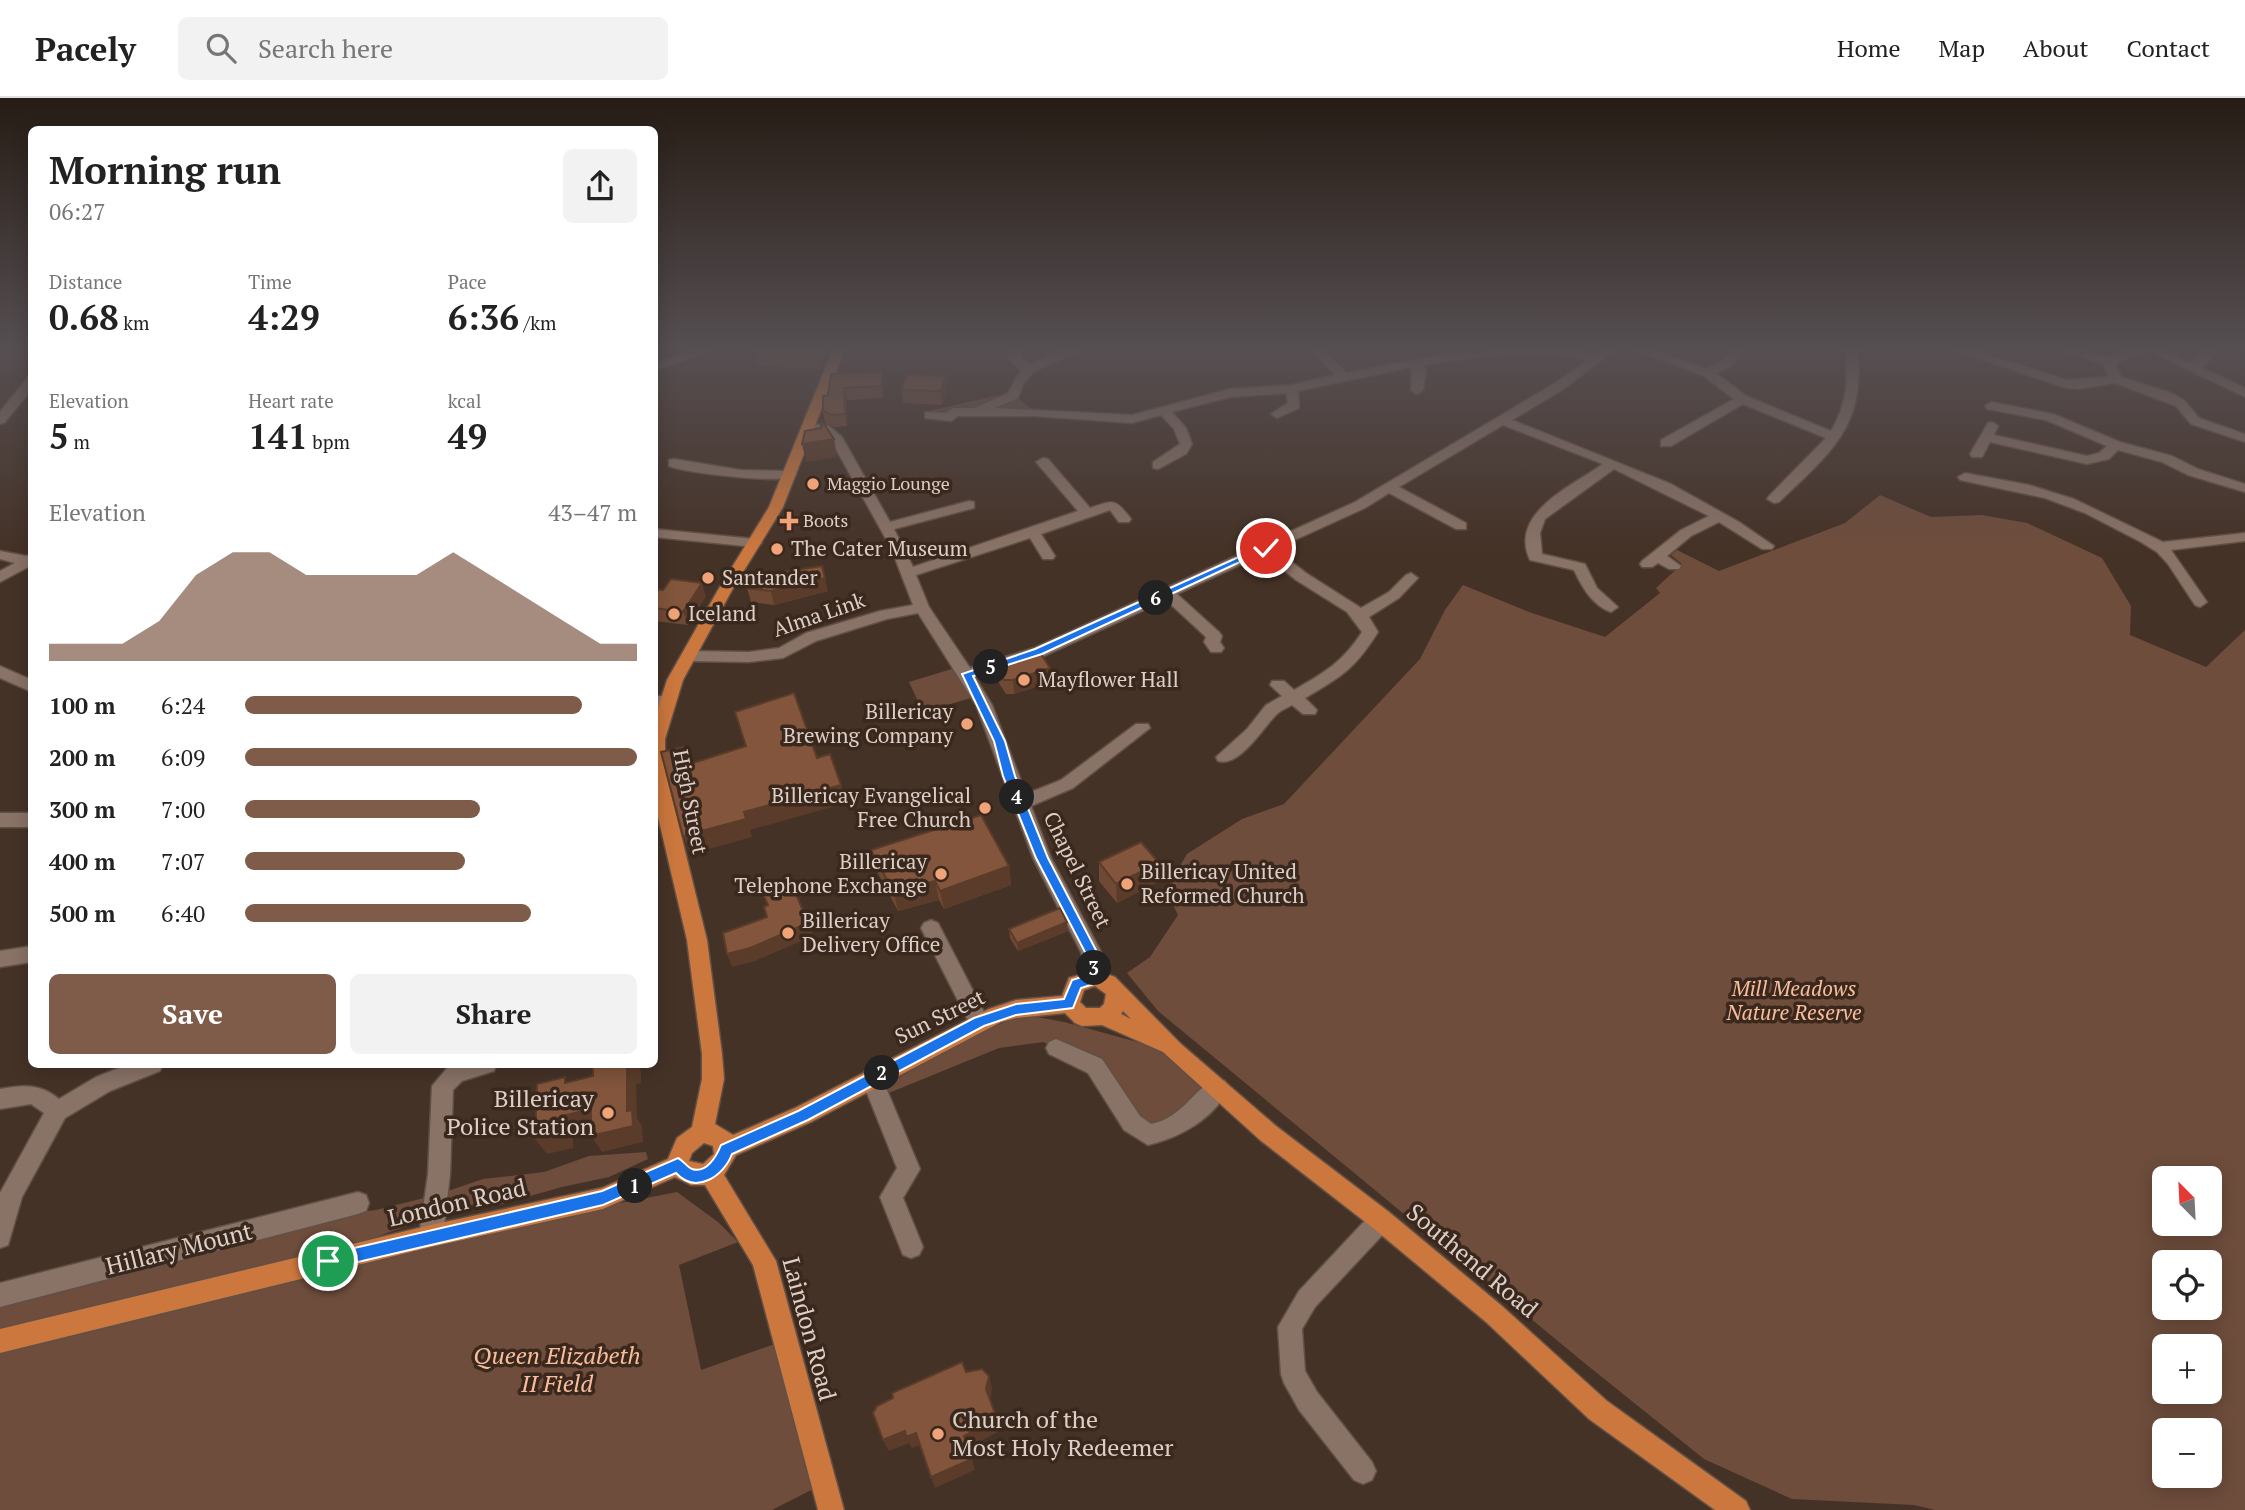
<!DOCTYPE html>
<html lang="en">
<head>
<meta charset="utf-8">
<style>
	body { margin:0; font-family:"PT Serif",serif; background:#f2f2f2; color:#222; height:100vh; display:flex; flex-direction:column; font-size:26px; white-space:nowrap }
	* { box-sizing:border-box; margin:0 }
	p { font-size:23px; color:#767676 }
	.icon { flex:none; width:38px; height:38px; fill:none; stroke:currentColor; stroke-width:2; stroke-linecap:round; stroke-linejoin:round }
	.map { position:relative; flex:1; overflow:hidden }
	.sheet { position:absolute; left:28px; top:28px; width:630px; height:942px; display:flex; flex-direction:column; background:#fff; border-radius:10px; box-shadow:0 4px 18px #0003 }
	.sheet>* { flex:none }
	.needle { width:46px; rotate:336deg }
	.tools { position:absolute; left:2152px; top:1068px; display:grid; gap:14px }
	.tools a { display:grid; place-items:center; width:70px; height:70px; border-radius:10px; background:#fff; box-shadow:0 4px 18px #0003; font-size:35px }
	.pin { position:absolute; display:grid; place-items:center; width:60px; height:60px; color:#fff; margin:-30px; border:4px solid #fff; border-radius:50%; box-shadow:0 2px 7px #0007 }
	.km { position:absolute; width:35px; height:35px; margin:-18px; border-radius:50%; background:#222; color:#fff; font-size:19px; line-height:35px; text-align:center }
	.round { display:grid; place-items:center; flex:none; width:74px; height:74px; border-radius:10px; background:#f2f2f2 }
	.overview { display:flex; align-items:center; justify-content:space-between; height:119px; padding:0 21px }
	h1 { font-size:38px; font-weight:700; line-height:52px }
	.stats { display:grid; grid-template-columns:repeat(3,1fr); gap:10px; height:119px; padding:7px 21px }
	.stats div { display:grid; align-content:center }
	.stats b { font-size:35px; font-weight:700 }
	.stats small { font-size:19px; font-weight:400 }
	.stats p { font-size:19px }
	.chart { height:196px; padding:14px 21px }
	.chart p { display:flex; justify-content:space-between }
	.chart svg { width:100%; height:126px; margin-top:7px; fill:#7f5c49; opacity:.7 }
	.cta { display:flex; gap:14px; margin-top:auto; padding:14px 21px }
	.cta a { flex:1; height:80px; border-radius:10px; background:#7f5c49; color:#fff; font-size:28px; font-weight:700; line-height:80px; text-align:center }
	.cta a+a { background:#f2f2f2; color:#222 }
	ul { padding:0 21px; list-style:none; font-size:23px }
	li { display:grid; grid-template-columns:112px 84px 1fr; align-items:center; height:52px }
	li i { height:18px; border-radius:9px; background:#7f5c49 }
	header { display:flex; align-items:center; gap:42px; box-sizing:border-box; height:98px; padding:0 35px; background:#fff; border-bottom:2px solid #e0e0e0 }
	header strong { font-size:33px }
	nav { display:flex; gap:38px; margin-inline-start:auto; font-size:24px }
	.search { width:490px; height:63px; background:#f2f2f2; display:flex; align-items:center; gap:18px; box-sizing:border-box; padding:0 24px; border-radius:10px; color:#767676; font-size:26px }
	.map>svg:first-child { display:block }
</style>
</head>
<body>
<header>
<strong>Pacely</strong>
<div class="search"><svg class="icon" aria-label="search" viewBox="0 0 24 24"><circle cx="10" cy="10" r="6"/><path d="M15 15l6 6"/></svg>Search here</div>
<nav><a>Home</a><a>Map</a><a>About</a><a>Contact</a></nav>
</header>
<div class="map">
<svg width="2245" height="1412" viewBox="0 0 2245 1412">
	<rect width="100%" height="100%" fill="#453227"/>
	<g fill="#6e4d3c" fill-rule="evenodd">
		<path d="M998,297L1007,302L1014,297L1035,314L929,313Z"/>
		<path d="M1880,397L1931,419L1982,417L2027,425L2102,460L2131,508L2130,537L2206,569L2245,532V1412H1935L1914,1407L1792,1401L1704,1361L1582,1263L1158,913L1127,875L1150,859L1178,817L1166,792L1187,756L1242,721L1284,706L1420,561L1445,512L1463,487L1529,514L1605,539L1660,495L1656,490L1682,466L1671,457L1677,452L1719,473L1845,425ZM2165,1080H2210V1125H2165ZM2165,1164H2210V1209H2165ZM2165,1248H2210V1293H2165ZM2165,1332H2210V1377H2165Z"/>
		<path d="M955,570L971,600L923,614L909,584Z"/>
		<path d="M1026,917L1064,924L1152,948L1215,993L1148,1037L1095,968L1043,944L999,950L879,999L877,992L986,931Z"/>
		<path d="M646,1054L648,1061L609,1079L562,1089L495,1108L464,1111L434,1119L384,1136L332,1161L677,1094L718,1124L738,1144L679,1167L701,1272L786,1242L823,1386L772,1412H0V1197L327,1118L376,1112L436,1097L483,1081L544,1074L589,1058Z"/>
	</g>
	<g fill="none" stroke-linecap="round" stroke-linejoin="round">
		<defs>
			<g id="minor">
				<path d="M697,251H715L654,273V266Z"/>
				<path d="M1008,251H1020L1021,260L1029,266L1065,251H1084L1033,274L1023,286L1018,300L995,310L1132,317L1230,291L1291,287L1335,277L1310,251H1323L1346,275L1450,255L1576,251L1595,257L1602,251H1616L1565,290L1512,322L1671,386L1739,424L1774,448L1772,451H1762L1719,424L1691,438L1667,458L1681,468L1679,471H1669L1658,465L1652,469H1642L1640,466L1642,463L1681,432L1709,418L1614,371L1545,421L1540,435L1542,456L1585,466L1597,490L1618,509L1611,514C1592,507 1582,489 1574,472L1530,462C1508,415 1572,388 1603,366L1503,327L1399,389L1466,425V431H1456L1389,395L1365,410L1275,451L1306,475L1361,510L1389,494L1406,477L1411,475L1418,480L1399,500L1369,519L1378,534C1354,572 1342,578 1305,600L1317,612L1315,616H1303L1292,607C1287,610 1281,612 1277,616C1264,628 1240,670 1218,663L1216,659L1247,631L1266,607L1282,598L1270,587L1272,583H1284L1294,592C1324,575 1343,564 1362,534L1347,514L1296,482L1264,456L1177,496L1219,534L1222,538L1220,544L1224,550L1221,554H1211L1204,544L1206,539L1166,502L1044,558L975,579L992,607L1026,696L1061,682L1136,626H1148L1150,630L1073,690L1031,708L1051,760L1101,854L1105,880L1102,886L1095,888L1088,886L1081,854L1033,760L976,607L918,515L887,521L816,543L783,560L749,564L689,563L681,558L689,553L749,554L779,550L806,535L880,513L913,507L891,450L832,344L821,334L806,331V325L829,328L842,339L890,424L969,403L974,404V410L894,431L913,469L1078,413L1036,364L1043,360L1048,361L1090,410C1114,402 1115,400 1131,421L1129,424H1119L1110,412L1041,436L1055,458L1053,461H1043L1030,440L916,477L929,509L970,570L1034,550L1355,404L1557,284L1588,262C1544,250 1469,259 1423,267L1426,273L1423,292L1417,296L1411,292L1412,269L1298,293L1299,310L1277,320L1271,316L1288,305L1286,295L1230,299L1172,314L1186,330L1192,346L1186,356L1158,371L1153,370V364L1180,346L1174,331L1161,317L1132,325L1035,318H958L951,323L925,320V314L946,315L953,310H975L1008,295L1021,272L1009,261Z"/>
				<path d="M1633,251H1651L1707,271L1723,262L1732,251H1745L1731,268L1716,275L1746,298L1831,333C1847,306 1849,282 1845,251H1857C1867,328 1830,355 1779,404L1774,405L1767,401L1769,398L1826,340L1743,306L1671,348H1661V342L1734,301L1704,278Z"/>
				<path d="M1970,251L2067,282L2109,279L2103,266L2058,251H2078L2107,260L2129,251H2140L2139,255L2115,266L2121,279L2171,295L2184,302L2199,320L2245,336V344L2191,326L2176,308L2115,285L2079,291L2066,290L1954,252Z"/>
				<path d="M2145,251H2161L2190,265L2205,251H2217L2206,266L2200,269L2245,290V299Z"/>
				<path d="M28,279H32V291L4,325L0,326V314Z"/>
				<path d="M1991,304L2053,316L2120,344L2172,358L2198,371L2245,386V394L2188,377L2162,364L2118,352L2109,361L2087,366L1990,344L1982,359H1972L1970,356L1988,325L1992,324L1998,328L1994,337L2087,358L2099,355L2107,348L2046,322L1987,311L1985,308Z"/>
				<path d="M674,361L741,372L789,373L796,377C784,387 686,375 669,368V362Z"/>
				<path d="M1965,375L2029,387L2074,401L2163,444L2245,435V443L2171,452L2207,504L2200,509L2195,507L2168,466L2157,454L2141,444L2085,415L2045,400L1960,382L1958,379Z"/>
				<path d="M654,431L755,441L762,445L755,449L654,439Z"/>
				<path d="M0,453L26,458L32,457V467L0,484V473L15,465L0,461Z"/>
				<path d="M0,568L32,582V594L0,580Z"/>
				<path d="M654,598H666L674,604L666,610H654Z"/>
				<rect x="0" y="715" width="32" height="14"/>
				<path d="M931,822L938,825L986,918L989,924L986,930L979,933L972,930L921,830L924,825Z"/>
				<path d="M32,848V864L0,869V853Z"/>
				<path d="M1056,941L1102,961L1140,1018L1151,1026C1185,1019 1192,990 1218,981L1225,983L1229,990C1214,1021 1179,1040 1148,1047L1124,1032L1088,975L1049,956L1046,950L1049,944Z"/>
				<path d="M129,966H163L160,973L110,993L65,1020L22,1099L8,1147L0,1150V1095L44,1015L31,1006L0,1011V991C23,987 40,985 59,1001L96,979Z"/>
				<path d="M497,966L494,973L462,983L453,992L450,1076L443,1138L439,1146L431,1149L423,1146L419,1138L428,1076L432,988L448,969L455,967Z"/>
				<path d="M872,971L879,973L920,1071L903,1100L923,1149L919,1157L911,1160L903,1157L880,1099L897,1070L861,980L865,973Z"/>
				<path d="M358,1094L366,1097L369,1105L366,1113L358,1116L0,1209V1185Z"/>
				<path d="M1381,1111L1389,1114L1392,1122L1389,1130L1315,1209L1302,1231L1305,1273L1317,1294L1372,1364L1376,1373L1372,1382L1363,1386L1354,1382L1299,1312L1284,1285L1281,1276L1278,1229L1299,1193L1373,1114Z"/>
			</g>
			<path id="major" d="M833,251H845L783,409L732,492L683,582L665,641V672L707,842L722,956L724,981L715,1026L733,1037L795,1010L989,911L1016,902L1062,898L1069,880C1088,874 1096,872 1115,879L1181,946L1276,1028L1389,1114L1502,1208L1607,1303L1746,1403L1750,1412H1715L1589,1321L1486,1224L1373,1130L1260,1042L1163,954L1102,927L1082,928L1075,925L1065,915L1016,920L1001,924L811,1024L736,1057L724,1077L776,1163L844,1412H818L753,1167L705,1087H691L675,1079L603,1111L431,1149L0,1255V1231L431,1127L602,1090L668,1061L677,1040L692,1029L702,981V956L687,842L654,702V622L667,582L718,492L769,409ZM1095,888L1106,896L1104,906L1100,910H1086L1080,904L1084,892ZM1123,913L1131,921L1121,916ZM704,1045L713,1048L714,1056L703,1066L689,1063L692,1055Z"/>
		</defs>
		<use href="#minor" stroke="#605046" stroke-width="3"/>
		<use href="#major" stroke="#605046" stroke-width="3"/>
		<use href="#minor" fill="#897266" fill-rule="evenodd"/>
		<use href="#major" fill="#cb773e" fill-rule="evenodd"/>
	</g>
	<g fill="#704934">
		<path d="M757,251H822L824,260L820,271L758,268L755,255Z"/>
		<path d="M831,276L884,286L883,300L847,302V328L835,329L825,325L823,313L828,297Z"/>
		<path d="M946,278L947,292L942,307L903,305L901,292Z"/>
		<path d="M747,490L828,493L774,507L751,504Z"/>
		<path d="M654,491L706,498L688,527L654,523Z"/>
		<path d="M996,568L1051,584L1014,596H1006L997,582Z"/>
		<path d="M871,752L1009,768L1011,787L944,811L939,802L898,813L875,770Z"/>
		<path d="M1099,764L1159,783L1117,805L1099,783Z"/>
		<path d="M1009,831L1068,833L1018,853L1010,840Z"/>
	</g>
	<g fill="#5b3c2a">
		<path d="M820,251H822L824,260L820,271L817,258Z"/>
		<path d="M882,274L884,286L883,300L882,288Z"/>
		<path d="M946,278L947,292L942,307L940,293Z"/>
		<path d="M844,290L847,302V328L845,316Z"/>
		<path d="M834,341L837,359L806,364L802,346Z"/>
		<path d="M825,480L828,493L774,507L771,493Z"/>
		<path d="M702,485L706,498L688,527L683,514Z"/>
		<path d="M1050,570L1051,584L1014,596L1013,582Z"/>
		<path d="M683,649L690,667H687Z"/>
		<path d="M841,687L846,705L750,732L752,739L691,756L683,738L744,714Z"/>
		<path d="M1159,765V783L1117,805L1116,786Z"/>
		<path d="M1009,768L1011,787L944,811L940,793Z"/>
		<path d="M935,783L939,802L898,813L894,795Z"/>
		<path d="M1067,824L1068,833L1018,853L1017,845Z"/>
		<path d="M808,825L813,838L755,863L732,869L727,856Z"/>
		<path d="M631,966H636L641,973V985L636,986L637,1020L642,1028L643,1044L602,1054L591,1038L627,1013V969Z"/>
		<path d="M591,1011L601,1027L573,1034V1050L547,1056L535,1041L562,1018Z"/>
		<path d="M989,1278L992,1291L990,1304L986,1291Z"/>
		<path d="M997,1321L1000,1333L968,1349L964,1338Z"/>
		<path d="M905,1333L916,1335L921,1347L912,1350L909,1345L889,1353L883,1342Z"/>
		<path d="M972,1361L975,1372L935,1390L931,1379Z"/>
	</g>
	<g fill="#82553c" stroke="#5b3c2a" stroke-width="2">
		<path d="M757,251H820L817,258L755,255Z"/>
		<path d="M882,274V288L844,290L845,316L833,317L823,313V298L828,297L831,276Z"/>
		<path d="M907,276L946,278L940,293L901,292Z"/>
		<path d="M822,323L834,341L802,346L805,333L821,330Z"/>
		<path d="M822,468L825,480L771,493L747,490L756,478Z"/>
		<path d="M671,481L702,485L683,514L654,510V491L663,492Z"/>
		<path d="M1039,553L1050,570L1013,582H1004L996,568L997,565Z"/>
		<path d="M794,595L817,660L830,656L841,687L744,714L746,721L683,738L661,654L683,649L687,667L746,648L735,614Z"/>
		<path d="M981,717L1009,768L940,793L935,783L894,795L871,752Z"/>
		<path d="M1141,744L1159,765L1116,786L1099,764Z"/>
		<path d="M792,786L808,825L750,850L727,856L723,835L767,819L764,809L768,807L764,798Z"/>
		<path d="M1060,810L1067,824L1017,845L1009,831Z"/>
		<path d="M593,966H631V968L627,969V1013L632,1012L633,1028L591,1038V1011L562,1018L561,1034L535,1041L537,986L565,979V985L593,978Z"/>
		<path d="M962,1264L966,1274L982,1271L989,1278L986,1291L997,1321L964,1338L972,1361L931,1379L916,1335L906,1339L905,1333L883,1342L873,1315L877,1308L893,1300L892,1295Z"/>
	</g>
	<linearGradient id="sky" x2="0" y2="1"><stop stop-color="#261c15"/><stop offset="0.56" stop-color="#564f52"/><stop offset="1" stop-color="#564f52" stop-opacity="0"/></linearGradient>
	<rect width="2245" height="449" fill="url(#sky)"/>
	<path fill="#1a73e8" stroke="#fff" stroke-width="2" d="M1263,448L1270,450L1042,556L973,578L1005,643L1015,678L1048,760L1097,854L1101,880L1100,884L1081,890L1073,910L1016,917L984,928L808,1022L732,1056C724,1078 696,1097 676,1075L603,1107L328,1171L322,1169L320,1163L322,1158L328,1156L602,1093L678,1060C684,1063 687,1069 692,1071C707,1076 717,1057 721,1047L798,1013L974,920L1016,906L1064,901L1072,882L1088,877L1085,854L1036,760L1003,678L994,643L962,576L1035,551Z"/>
	<g fill="#f0a378" stroke="#3b281d" stroke-width="2.5">
		<circle cx="813" cy="386" r="7"/>
		<path d="M785.5 412.5h7v7h7v7h-7v7h-7v-7h-7v-7h7z"/>
		<circle cx="777" cy="451" r="7"/>
		<circle cx="708" cy="480" r="7"/>
		<circle cx="674" cy="516" r="7"/>
		<circle cx="1024" cy="582" r="7"/>
		<circle cx="967" cy="626" r="7"/>
		<circle cx="985" cy="710" r="7"/>
		<circle cx="941" cy="776" r="7"/>
		<circle cx="1127" cy="786" r="7"/>
		<circle cx="788" cy="835" r="7"/>
		<circle cx="608" cy="1015" r="7"/>
		<circle cx="938" cy="1336" r="7"/>
	</g>
	<g text-anchor="middle" stroke-width="7" stroke-linejoin="round" paint-order="stroke">
		<g font-size="18" fill="#dbcfc8" stroke="#3b281d" text-anchor="start">
			<text x="827" y="392">Maggio Lounge</text>
			<text x="803" y="429">Boots</text>
		</g>
		<g font-size="21" fill="#dbcfc8" stroke="#3b281d" text-anchor="start">
			<text x="791" y="458">The Cater Museum</text>
			<text x="722" y="487">Santander</text>
			<text x="688" y="523">Iceland</text>
			<text x="1038" y="589">Mayflower Hall</text>
			<text x="953" y="621" text-anchor="end">Billericay<tspan x="953" dy="24">Brewing Company</tspan></text>
			<text x="971" y="705" text-anchor="end">Billericay Evangelical<tspan x="971" dy="24">Free Church</tspan></text>
			<text x="927" y="771" text-anchor="end">Billericay<tspan x="927" dy="24">Telephone Exchange</tspan></text>
			<text x="1141" y="781">Billericay United<tspan x="1141" dy="24">Reformed Church</tspan></text>
			<text x="802" y="830">Billericay<tspan x="802" dy="24">Delivery Office</tspan></text>
		</g>
		<g font-size="21" fill="#dbcfc8" stroke="#3b281d">
			<text transform="translate(819 517) rotate(-19)" y="7">Alma Link</text>
			<text transform="translate(690 704) rotate(79)" y="7">High Street</text>
			<text transform="translate(1077 772) rotate(64)" y="7">Chapel Street</text>
			<text transform="translate(940 919) rotate(-26)" y="7">Sun Street</text>
		</g>
		<g font-size="21" font-style="italic" fill="#f8bd9d" stroke="#3b281d">
			<text x="1794" y="898">Mill Meadows<tspan x="1794" dy="24">Nature Reserve</tspan></text>
		</g>
		<g font-size="24" fill="#dbcfc8" stroke="#3b281d" text-anchor="end">
			<text x="594" y="1009">Billericay<tspan x="594" dy="28">Police Station</tspan></text>
			<text x="952" y="1330" text-anchor="start">Church of the<tspan x="952" dy="28">Most Holy Redeemer</tspan></text>
		</g>
		<g font-size="24" fill="#dbcfc8" stroke="#3b281d">
			<text transform="translate(457 1105) rotate(-13)" y="8">London Road</text>
			<text transform="translate(179 1151) rotate(-14)" y="8">Hillary Mount</text>
			<text transform="translate(1472 1163) rotate(40)" y="8">Southend Road</text>
			<text transform="translate(809 1231) rotate(75)" y="8">Laindon Road</text>
		</g>
		<g font-size="24" font-style="italic" fill="#f8bd9d" stroke="#3b281d">
			<text x="557" y="1266">Queen Elizabeth<tspan x="557" dy="28">II Field</tspan></text>
		</g>
	</g>
</svg>
<div class="tools">
<a><svg class="needle" viewBox="-14 -14 28 28"><path d="M0-13l5 13h-10z" fill="#e53935"/><path d="M0 13l5-13h-10z" fill="#767676"/></svg></a>
<a><svg class="icon" aria-label="locate" viewBox="0 0 24 24"><circle cx="12" cy="12" r="6"/><path d="M12 2v4M12 18v4M2 12h4M18 12h4"/></svg></a>
<a>+</a>
<a>−</a>
</div>
<div class="pin" style="left:328px;top:1163px;background:#1e9e55"><svg class="icon" aria-label="arrive" viewBox="0 0 24 24"><path d="M6 21V4h12l-3 4 3 4H6"/></svg></div>
<div class="pin" style="left:1266px;top:450px;background:#d93025"><svg class="icon" aria-label="check" viewBox="0 0 24 24"><path d="M5 12l5 5 9-10"/></svg></div>
<b class="km" style="left:635px;top:1088px">1</b>
<b class="km" style="left:882px;top:975px">2</b>
<b class="km" style="left:1094px;top:870px">3</b>
<b class="km" style="left:1017px;top:699px">4</b>
<b class="km" style="left:991px;top:569px">5</b>
<b class="km" style="left:1156px;top:500px">6</b>
<section class="sheet">
<div class="overview"><div><h1>Morning run</h1><p>06:27</p></div><a class="round"><svg class="icon" aria-label="share" viewBox="0 0 24 24"><path d="M12 15V3M7 8l5-5 5 5M5 13v7h14v-7"/></svg></a></div>
<div class="stats">
<div><p>Distance</p><b>0.68<small> km</small></b></div>
<div><p>Time</p><b>4:29</b></div>
<div><p>Pace</p><b>6:36<small> /km</small></b></div>
</div>
<div class="stats">
<div><p>Elevation</p><b>5<small> m</small></b></div>
<div><p>Heart rate</p><b>141<small> bpm</small></b></div>
<div><p>kcal</p><b>49</b></div>
</div>
<div class="chart"><p><span>Elevation</span>43–47 m</p>
<svg viewBox="0 0 160 44" preserveAspectRatio="none"><path d="M0 44V38L10 38L20 38L30 30L40 14L50 6L60 6L70 14L80 14L90 14L100 14L110 6L120 14L130 22L140 30L150 38L160 38V44z"/></svg>
</div>
<ul>
<li><b>100 m</b>6:24<i style="width:86%"></i></li>
<li><b>200 m</b>6:09<i style="width:100%"></i></li>
<li><b>300 m</b>7:00<i style="width:60%"></i></li>
<li><b>400 m</b>7:07<i style="width:56%"></i></li>
<li><b>500 m</b>6:40<i style="width:73%"></i></li>
</ul>
<div class="cta"><a>Save</a><a>Share</a></div>
</section>
</div>
</body>
</html>
